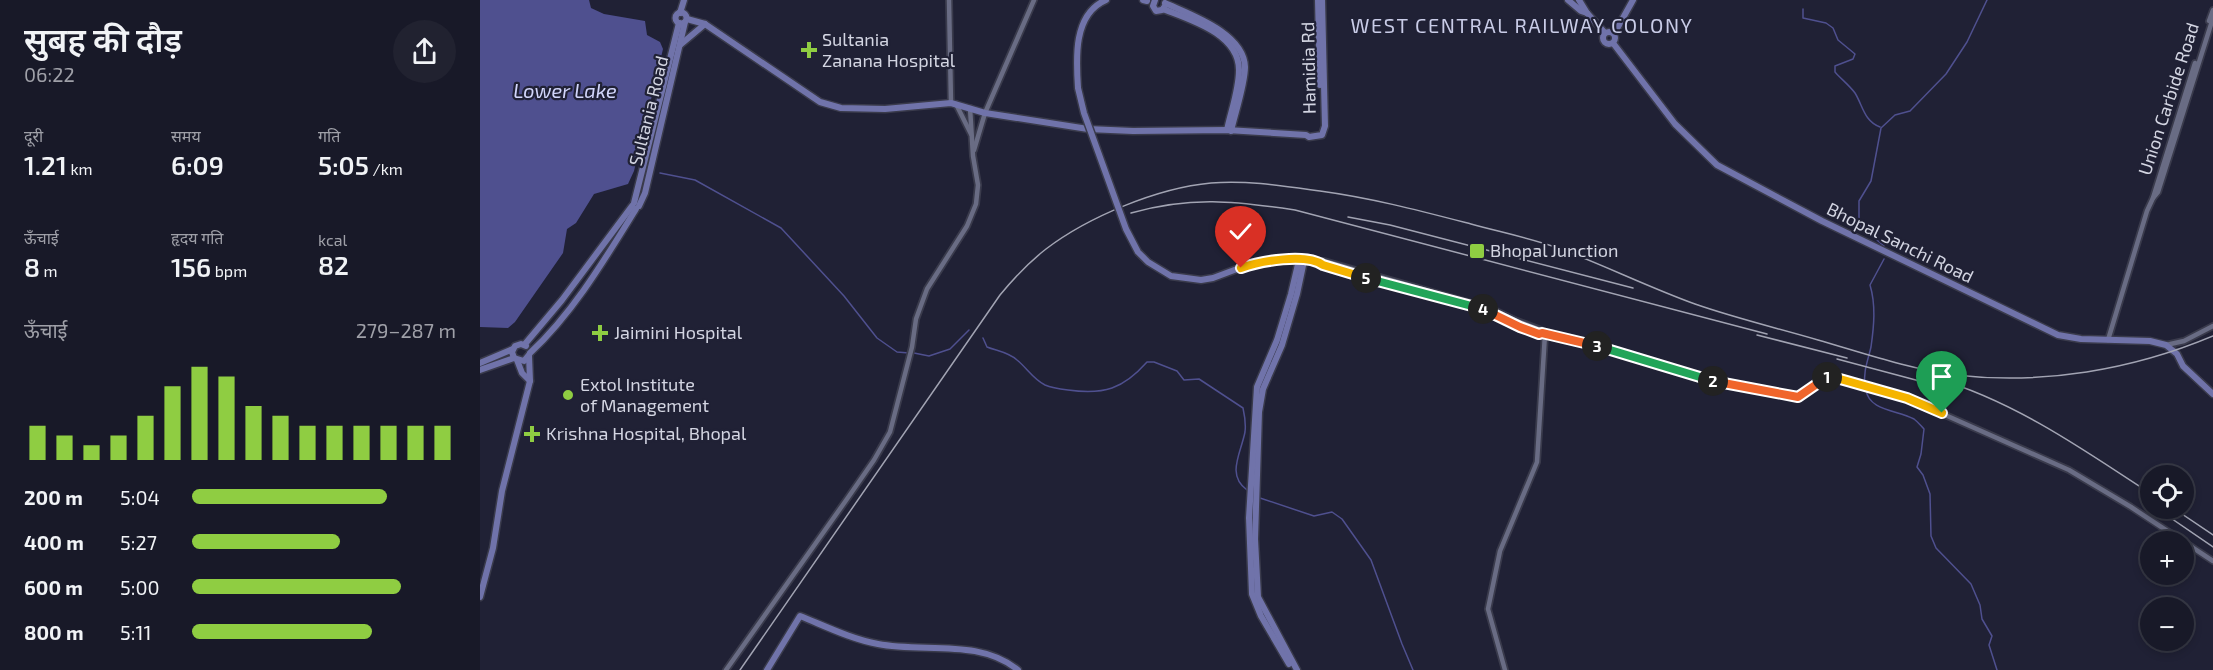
<!DOCTYPE html>
<html lang="hi">
<head>
<meta charset="utf-8">
<style>
	body { margin:0; font-family:"Exo 2","Noto Sans Devanagari",sans-serif; background:#212230; color:#f1f3f6; height:100vh; display:flex; flex-direction:column; font-size:22px; white-space:nowrap }
	* { box-sizing:border-box; margin:0 }
	p { font-size:20px; color:#9fa0a8 }
	.icon { flex:none; width:33px; height:33px; fill:none; stroke:currentColor; stroke-width:2; stroke-linecap:round; stroke-linejoin:round }
	.map { position:relative; flex:1; overflow:hidden }
	.sheet { display:flex; flex-direction:column; background:#181928; width:480px }
	.sheet>* { flex:none }
	.buttons { position:absolute; left:1660px; top:465px; display:grid; gap:12px }
	.buttons a { display:grid; place-items:center; width:54px; height:54px; border-radius:50%; background:#181928; box-shadow:0 3px 9px #0003,0 0 0 2px #363845; font-size:30px }
	.pin { position:absolute; display:grid; place-items:center; width:51px; height:51px; color:#fff; margin:-62px -26px; border-radius:50% 50% 50% 0; rotate:-45deg; box-shadow:0 0 6px #0007 }
	.pin .icon { rotate:45deg }
	.km { position:absolute; width:30px; height:30px; margin:-15px; border-radius:50%; background:#222; color:#fff; font-size:16px; line-height:30px; text-align:center }
	.round { display:grid; place-items:center; flex:none; width:63px; height:63px; border-radius:32px; background:#212230 }
	.headline { display:flex; align-items:center; justify-content:space-between; height:102px; padding:0 24px }
	h1 { font-size:33px; font-weight:600; line-height:45px }
	.stats { display:grid; grid-template-columns:repeat(3,1fr); gap:9px; height:102px; padding:6px 24px }
	.stats div { display:grid; align-content:center }
	.stats b { font-size:26px; font-weight:600 }
	.stats small { font-size:16px; font-weight:400 }
	.stats p { font-size:16px }
	.chart { height:168px; padding:12px 24px }
	.chart p { display:flex; justify-content:space-between }
	.chart svg { width:100%; height:108px; margin-top:6px; stroke:#8fcd42; stroke-width:6 }
	ul { padding:0 24px; list-style:none; font-size:20px }
	li { display:grid; grid-template-columns:96px 72px 1fr; align-items:center; height:45px }
	li i { height:15px; border-radius:8px; background:#8fcd42 }
	main { display:flex; flex:1; min-height:0 }
	.map>svg:first-child { display:block }
</style>
</head>
<body>
<main>
<section class="sheet">
<div class="headline"><div><h1>सुबह की दौड़</h1><p>06:22</p></div><a class="round"><svg class="icon" aria-label="share" viewBox="0 0 24 24"><path d="M12 15V3M7 8l5-5 5 5M5 13v7h14v-7"/></svg></a></div>
<div class="stats">
<div><p>दूरी</p><b>1.21<small> km</small></b></div>
<div><p>समय</p><b>6:09</b></div>
<div><p>गति</p><b>5:05<small> /km</small></b></div>
</div>
<div class="stats">
<div><p>ऊँचाई</p><b>8<small> m</small></b></div>
<div><p>हृदय गति</p><b>156<small> bpm</small></b></div>
<div><p>kcal</p><b>82</b></div>
</div>
<div class="chart"><p><span>ऊँचाई</span>279–287 m</p>
<svg viewBox="0 0 160 44" preserveAspectRatio="none"><path d="M5 44V30M15 44V34M25 44V38M35 44V34M45 44V26M55 44V14M65 44V6M75 44V10M85 44V22M95 44V26M105 44V30M115 44V30M125 44V30M135 44V30M145 44V30M155 44V30"/></svg>
</div>
<ul>
<li><b>200 m</b>5:04<i style="width:74%"></i></li>
<li><b>400 m</b>5:27<i style="width:56%"></i></li>
<li><b>600 m</b>5:00<i style="width:79%"></i></li>
<li><b>800 m</b>5:11<i style="width:68%"></i></li>
</ul>
</section>
<div class="map">
<svg width="1733" height="670" viewBox="0 0 1733 670">
	<rect width="100%" height="100%" fill="#202135"/>
	<path fill="#4f508f" d="M0,0H109L111,8L124,14L165,21L167,35L180,42L183,49L154,171L148,184L114,194L96,223L87,229L83,253L35,322L28,328L0,327Z"/>
	<g fill="none" stroke-linecap="round" stroke-linejoin="round">
		<g stroke="#4f508f" stroke-width="1.5">
			<path d="M1323,9V18L1346,23L1353,28L1358,40L1375,54L1373,59L1355,66V72C1361,79 1369,85 1375,93C1383,106 1384,121 1400,127"/>
			<path d="M180,173L215,180L301,228L364,296L397,338L417,352L429,353"/>
			<path d="M1404,246L1379,225V201L1391,181L1401,128L1415,115L1430,111L1466,74L1487,42L1507,0"/>
			<path d="M503,338L507,347C517,351 528,352 537,360C547,368 553,379 565,385C572,388 580,389 588,390C624,395 643,389 667,362H674L697,371L704,380L719,379L763,408C765,417 766,424 765,432C761,453 746,475 767,490"/>
			<path d="M434,353L449,356L470,349L489,330"/>
			<path d="M1385,385C1383,372 1388,360 1391,347C1394,326 1396,305 1390,285L1404,259"/>
			<path d="M1386,390C1389,411 1418,410 1434,419C1438,422 1441,426 1444,429L1441,454L1437,467L1443,475L1450,494L1451,536L1456,548L1491,584L1500,605L1502,619L1512,636L1509,645L1517,670"/>
			<path d="M780,498L834,516L852,512L862,519L891,560L922,644L933,670"/>
		</g>
		<defs>
			<g id="minor">
				<path d="M469,0L471,103"/>
				<path d="M1729,21L1733,10"/>
				<path d="M476,104L491,134"/>
				<path d="M494,150L505,113L554,0"/>
				<path d="M1673,198L1715,63"/>
				<path d="M824,261H844L1012,309L1037,321L1061,330L1065,334L1057,462L1020,551L1008,609L1025,670"/>
				<path d="M838,262L843,265L1005,310L1040,327L1059,334L1062,333"/>
				<path d="M1065,334C1146,353 1224,381 1305,396L1318,397L1341,380L1349,377L1427,398L1589,470L1651,507L1733,561"/>
				<path d="M1628,340L1667,211L1673,198L1678,192L1733,18"/>
				<path d="M1686,345L1704,341L1733,326"/>
				<path d="M246,670L367,499L394,460L410,432L432,347L436,319L447,289L487,226L496,204L498,185L493,156L490,108"/>
			</g>
			<g id="major">
				<path d="M663,0L667,1"/>
				<path d="M675,0L673,6L676,11L682,10L685,6"/>
				<path d="M838,0L840,85"/>
				<path d="M1088,0L1101,11L1107,13"/>
				<path d="M1099,0L1107,13L1125,33"/>
				<path d="M685,3C711,15 764,33 765,67C765,84 755,113 751,131"/>
				<path d="M683,9C711,20 759,34 759,70C759,90 751,111 747,130"/>
				<circle cx="201" cy="18" r="5.5"/>
				<path d="M200,13L204,0"/>
				<path d="M207,19L225,24L340,102L361,108L405,109L471,103L505,113L608,129L653,131L747,130L826,135L829,137L842,135L845,126L842,0"/>
				<circle cx="1129" cy="38" r="6"/>
				<path d="M1134,34L1153,0"/>
				<path d="M1133,43L1195,124L1237,165L1342,221L1578,335L1601,339L1670,341L1686,345L1697,354L1703,366L1733,394"/>
				<path d="M200,45L225,24"/>
				<path d="M598,88C596,59 593,14 626,0"/>
				<path d="M154,203L199,23"/>
				<path d="M159,206L165,193L205,22"/>
				<path d="M802,259L824,261L817,294L802,345L783,389L779,412L775,539L778,597L817,670"/>
				<path d="M45,344L82,300L152,206"/>
				<path d="M50,353C93,313 125,259 156,209"/>
				<path d="M34,358L32,352L35,346L41,344L46,346"/>
				<path d="M37,360L42,373L50,381"/>
				<path d="M0,363L33,349"/>
				<path d="M0,370L34,358L44,361L49,355"/>
				<path d="M0,597L13,548L22,491L50,381L49,356"/>
				<path d="M809,664L781,616L772,594L769,518L777,387L797,340L811,294L819,260"/>
				<path d="M287,670L320,616C345,626 371,639 398,644C444,653 499,638 538,670"/>
			</g>
		</defs>
		<use href="#minor" stroke="#3a3b4c" stroke-width="8"/>
		<use href="#major" stroke="#3a3b4c" stroke-width="9"/>
		<use href="#minor" stroke="#696c84" stroke-width="4.5"/>
		<use href="#major" stroke="#7073aa" stroke-width="6"/>
		<g stroke="#a2a4b3" stroke-width="1.5">
			<path d="M651,213C711,196 754,201 815,210L1287,334"/>
			<path d="M868,217L910,225L1153,288"/>
			<path d="M1277,335L1367,358"/>
			<path d="M1357,359L1462,387"/>
			<path d="M1455,378C1534,401 1603,449 1671,494"/>
			<path d="M1676,508L1733,547"/>
			<path d="M1693,508L1733,535"/>
			<path d="M260,670L520,295C534,278 548,263 566,249C608,217 677,188 731,183C767,180 804,186 840,191C892,198 941,211 991,224C1020,232 1050,238 1078,248C1124,265 1168,287 1215,304C1255,318 1297,328 1338,340C1383,353 1429,369 1475,375C1563,385 1652,370 1733,336"/>
		</g>
		<defs>
			<path id="major-bridge" d="M598,88L604,113L646,229L658,252L668,262L691,276L721,280L733,278L773,263L802,259"/>
		</defs>
		<use href="#major-bridge" stroke="#3a3b4c" stroke-width="9" stroke-linecap="butt"/>
		<use href="#major-bridge" stroke="#7073aa" stroke-width="6"/>
	</g>
	<g fill="none" stroke-linecap="round" stroke-linejoin="round">
		<defs>
			<path id="split-1" d="M1347,377H1353L1427,398L1462,413"/>
			<path id="split-2" d="M1233,381L1318,397L1347,377"/>
			<path id="split-3" d="M1117,346L1233,381"/>
			<path id="split-4" d="M1003,309L1040,327L1059,334L1062,333L1117,346"/>
			<path id="split-5" d="M886,278L1003,309"/>
			<path id="split-6" d="M761,268C780,261 826,253 843,265L886,278"/>
		</defs>
		<use href="#split-1" stroke="#fff" stroke-width="12"/>
		<use href="#split-2" stroke="#fff" stroke-width="12"/>
		<use href="#split-3" stroke="#fff" stroke-width="12"/>
		<use href="#split-4" stroke="#fff" stroke-width="12"/>
		<use href="#split-5" stroke="#fff" stroke-width="12"/>
		<use href="#split-6" stroke="#fff" stroke-width="12"/>
		<use href="#split-1" stroke="#f5b400" stroke-width="8"/>
		<use href="#split-2" stroke="#f0652b" stroke-width="8"/>
		<use href="#split-3" stroke="#22a559" stroke-width="8"/>
		<use href="#split-4" stroke="#f0652b" stroke-width="8"/>
		<use href="#split-5" stroke="#22a559" stroke-width="8"/>
		<use href="#split-6" stroke="#f5b400" stroke-width="8"/>
	</g>
	<g fill="#8fcd42" stroke="#202135" stroke-width="2">
		<path d="M326 41h6v6h6v6h-6v6h-6v-6h-6v-6h6z"/>
		<rect x="989" y="243" width="16" height="16" rx="3"/>
		<path d="M117 324h6v6h6v6h-6v6h-6v-6h-6v-6h6z"/>
		<circle cx="88" cy="395" r="6"/>
		<path d="M49 425h6v6h6v6h-6v6h-6v-6h-6v-6h6z"/>
	</g>
	<g text-anchor="middle" stroke-width="4.5" stroke-linejoin="round" paint-order="stroke">
		<g font-size="18" fill="#d3d5e2" stroke="#202135" text-anchor="start">
			<text x="342" y="46">Sultania<tspan x="342" dy="21">Zanana Hospital</tspan></text>
			<text x="1010" y="257">Bhopal Junction</text>
			<text x="134" y="339">Jaimini Hospital</text>
			<text x="100" y="391">Extol Institute<tspan x="100" dy="21">of Management</tspan></text>
			<text x="66" y="440">Krishna Hospital, Bhopal</text>
		</g>
		<g font-size="18" fill="#d3d5e2" stroke="#202135">
			<text transform="translate(829 68) rotate(-91)" y="6">Hamidia Rd</text>
			<text transform="translate(1689 99) rotate(-72)" y="6">Union Carbide Road</text>
			<text transform="translate(169 111) rotate(-76)" y="6">Sultania Road</text>
			<text transform="translate(1420 243) rotate(26)" y="6">Bhopal Sanchi Road</text>
		</g>
		<g font-size="20" letter-spacing="1.5" fill="#c9cce7" stroke="#202135">
			<text x="1042" y="33">WEST CENTRAL RAILWAY COLONY</text>
		</g>
		<g font-size="20" font-style="italic" fill="#d2d6fb" stroke="#202135">
			<text x="85" y="98">Lower Lake</text>
		</g>
	</g>
</svg>
<div class="buttons">
<a><svg class="icon" aria-label="locate" viewBox="0 0 24 24"><circle cx="12" cy="12" r="6"/><path d="M12 2v4M12 18v4M2 12h4M18 12h4"/></svg></a>
<a>+</a>
<a>−</a>
</div>
<div class="pin" style="left:1462px;top:413px;background:#1e9e55"><svg class="icon" aria-label="arrive" viewBox="0 0 24 24"><path d="M6 21V4h12l-3 4 3 4H6"/></svg></div>
<div class="pin" style="left:761px;top:268px;background:#d93025"><svg class="icon" aria-label="check" viewBox="0 0 24 24"><path d="M5 12l5 5 9-10"/></svg></div>
<b class="km" style="left:1347px;top:377px">1</b>
<b class="km" style="left:1233px;top:381px">2</b>
<b class="km" style="left:1117px;top:346px">3</b>
<b class="km" style="left:1003px;top:309px">4</b>
<b class="km" style="left:886px;top:278px">5</b>
</div>
</main>
</body>
</html>
